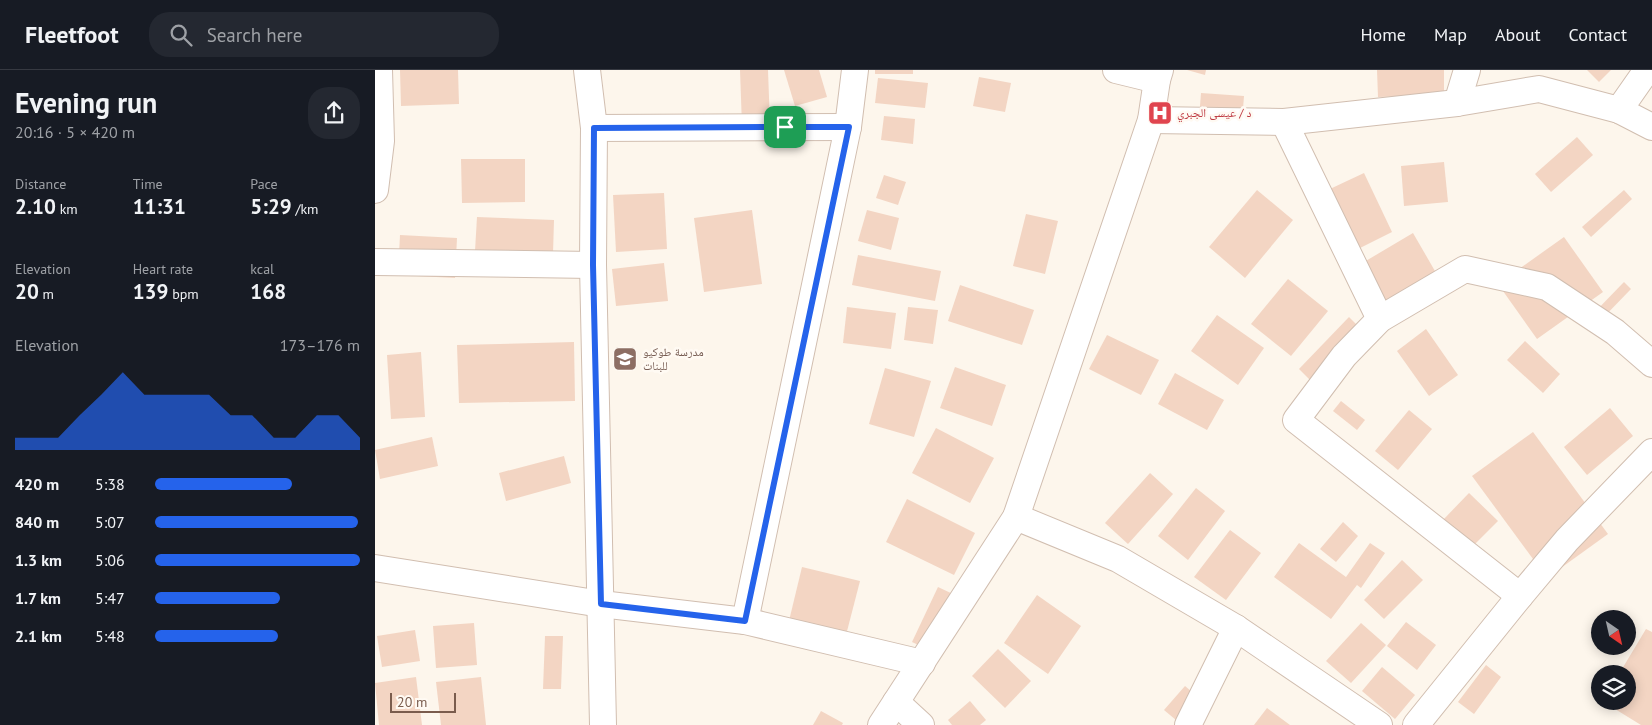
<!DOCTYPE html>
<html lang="en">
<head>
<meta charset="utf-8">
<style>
	body { margin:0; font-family:"PT Sans","Noto Naskh Arabic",sans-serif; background:#242831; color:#f1f3f6; height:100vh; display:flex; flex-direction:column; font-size:19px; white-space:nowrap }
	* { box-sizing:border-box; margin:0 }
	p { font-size:16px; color:#9ea1a6 }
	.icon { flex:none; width:28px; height:28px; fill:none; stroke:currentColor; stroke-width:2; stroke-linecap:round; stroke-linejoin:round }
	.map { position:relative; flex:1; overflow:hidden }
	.side { display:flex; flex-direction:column; background:#171b24; width:375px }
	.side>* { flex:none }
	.needle { width:32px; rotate:146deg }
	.tools { position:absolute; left:1216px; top:540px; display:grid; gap:10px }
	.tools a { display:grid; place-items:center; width:45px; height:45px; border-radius:50%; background:#171b24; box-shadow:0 2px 12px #0003; font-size:25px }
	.scale { position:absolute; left:15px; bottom:12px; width:66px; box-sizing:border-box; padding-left:5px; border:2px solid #7a5c4d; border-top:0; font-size:14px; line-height:18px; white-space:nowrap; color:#7a5c4d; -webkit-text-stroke:4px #fffaf3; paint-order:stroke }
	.pin { position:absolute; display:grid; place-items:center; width:42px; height:42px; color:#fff; margin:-21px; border-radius:10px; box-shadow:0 2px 8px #0006 }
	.round { display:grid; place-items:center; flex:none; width:52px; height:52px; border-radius:20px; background:#242831 }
	.headline { display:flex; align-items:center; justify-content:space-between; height:85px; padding:0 15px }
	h1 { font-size:28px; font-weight:700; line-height:38px }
	.stats { display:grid; grid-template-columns:repeat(3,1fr); gap:8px; height:85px; padding:5px 15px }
	.stats div { display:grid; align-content:center }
	.stats b { font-size:21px; font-weight:700 }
	.stats small { font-size:14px; font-weight:400 }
	.stats p { font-size:14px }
	.chart { height:140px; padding:10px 15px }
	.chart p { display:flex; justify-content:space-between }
	.chart svg { width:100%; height:90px; margin-top:5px; fill:#2563eb; opacity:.7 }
	ul { padding:0 15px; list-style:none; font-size:16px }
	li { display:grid; grid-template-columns:80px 60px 1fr; align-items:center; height:38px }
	li i { height:12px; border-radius:6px; background:#2563eb }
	header { display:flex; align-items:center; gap:30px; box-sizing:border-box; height:70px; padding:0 25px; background:#171b24; border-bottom:1px solid #363941 }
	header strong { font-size:24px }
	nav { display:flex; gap:28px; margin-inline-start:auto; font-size:18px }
	.search { width:350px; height:45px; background:#242831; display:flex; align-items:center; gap:12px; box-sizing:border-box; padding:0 18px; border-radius:20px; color:#9ea1a6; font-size:19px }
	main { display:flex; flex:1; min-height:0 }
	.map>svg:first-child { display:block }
</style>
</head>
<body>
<header>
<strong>Fleetfoot</strong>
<div class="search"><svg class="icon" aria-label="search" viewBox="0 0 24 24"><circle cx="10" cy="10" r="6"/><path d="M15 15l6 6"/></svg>Search here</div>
<nav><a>Home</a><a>Map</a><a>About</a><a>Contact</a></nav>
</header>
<main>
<section class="side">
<div class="headline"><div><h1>Evening run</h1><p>20:16 · 5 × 420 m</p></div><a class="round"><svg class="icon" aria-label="share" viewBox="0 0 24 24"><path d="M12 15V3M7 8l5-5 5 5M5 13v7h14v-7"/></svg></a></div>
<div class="stats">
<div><p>Distance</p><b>2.10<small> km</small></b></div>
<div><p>Time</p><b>11:31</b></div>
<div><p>Pace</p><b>5:29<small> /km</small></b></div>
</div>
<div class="stats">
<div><p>Elevation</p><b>20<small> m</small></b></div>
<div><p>Heart rate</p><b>139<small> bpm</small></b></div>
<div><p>kcal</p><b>168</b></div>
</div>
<div class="chart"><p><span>Elevation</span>173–176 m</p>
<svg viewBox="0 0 160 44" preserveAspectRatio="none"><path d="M0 44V38L10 38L20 38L30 27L40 17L50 6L60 17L70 17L80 17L90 17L100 27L110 27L120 38L130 38L140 27L150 27L160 38V44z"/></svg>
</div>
<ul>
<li><b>420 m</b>5:38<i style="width:67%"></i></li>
<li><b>840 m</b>5:07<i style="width:99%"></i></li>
<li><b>1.3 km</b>5:06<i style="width:100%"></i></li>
<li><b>1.7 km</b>5:47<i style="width:61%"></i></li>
<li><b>2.1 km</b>5:48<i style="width:60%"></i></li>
</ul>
</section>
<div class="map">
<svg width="1277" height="655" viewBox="0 0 1277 655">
	<rect width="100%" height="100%" fill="#fdf6ec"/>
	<g fill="#f3d5c3">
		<path d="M25,0H83L84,34L26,36Z"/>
		<path d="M365,0H393L395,55L367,56Z"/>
		<path d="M409,0H444L452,27L420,36Z"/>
		<rect x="500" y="0" width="38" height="4"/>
		<path d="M812,0H831L830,5Z"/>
		<path d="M1002,0H1069V25L1003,27Z"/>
		<path d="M1212,0H1236L1224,12Z"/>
		<path d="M604,7L636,13L630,42L598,36Z"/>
		<path d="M503,8L553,13L550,38L500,33Z"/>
		<path d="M826,23L869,26L867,52L824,49Z"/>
		<path d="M509,46L540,49L538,74L506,70Z"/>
		<path d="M1202,67L1218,85L1176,122L1160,104Z"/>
		<path d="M86,89H150V132L87,133Z"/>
		<path d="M1069,92L1073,132L1029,136L1026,96Z"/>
		<path d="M989,103L1017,162L969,186L940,126Z"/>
		<path d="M509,105L531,112L523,135L501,128Z"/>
		<path d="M882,120L918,150L870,208L834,177Z"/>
		<path d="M1249,120L1257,129L1216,167L1207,157Z"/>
		<path d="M289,123L292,179L241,182L238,125Z"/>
		<path d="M377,140L387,214L329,222L319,148Z"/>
		<path d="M492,140L524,148L516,180L483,171Z"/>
		<path d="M651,144L683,151L670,204L638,196Z"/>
		<path d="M102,147L179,150L178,184L100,181Z"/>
		<path d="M1038,163L1064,208L1010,239L984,195Z"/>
		<path d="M25,165L82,168L80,208L23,205Z"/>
		<path d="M1189,167L1228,222L1162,269L1123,214Z"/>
		<path d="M483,185L566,201L560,231L477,215Z"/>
		<path d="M289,193L293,231L241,236L237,199Z"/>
		<path d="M913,209L953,241L916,286L876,254Z"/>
		<path d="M1249,212L1256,219L1224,252L1217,245Z"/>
		<path d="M585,215L659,240L647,275L573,251Z"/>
		<path d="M472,237L521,243L516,279L468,273Z"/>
		<path d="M533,237L563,240L558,274L529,270Z"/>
		<path d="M842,245L889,278L863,315L816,281Z"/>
		<path d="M974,247L991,264L941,316L924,299Z"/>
		<path d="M1051,259L1083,305L1054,326L1022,281Z"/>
		<path d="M732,265L784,290L766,325L714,299Z"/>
		<path d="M1150,271L1185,304L1168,323L1132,290Z"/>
		<path d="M199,272L200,331L84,333L82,275Z"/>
		<path d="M46,282L50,347L16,349L12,285Z"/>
		<path d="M580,297L631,315L617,356L565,338Z"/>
		<path d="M510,298L556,311L539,367L494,354Z"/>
		<path d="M800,303L849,330L832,360L783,334Z"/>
		<path d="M966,331L990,350L982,360L958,341Z"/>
		<path d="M1235,338L1258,366L1212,405L1189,377Z"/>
		<path d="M1034,340L1057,359L1023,400L1000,381Z"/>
		<path d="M561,358L619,388L595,433L537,403Z"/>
		<path d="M1158,362L1233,464L1172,508L1097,406Z"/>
		<path d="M57,367L63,396L5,409L0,380Z"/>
		<path d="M189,386L196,413L131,431L124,403Z"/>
		<path d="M775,403L798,424L753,474L730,453Z"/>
		<path d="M821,418L850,441L813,490L783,466Z"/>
		<path d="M1094,423L1123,451L1097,477L1068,450Z"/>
		<path d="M532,429L600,463L579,505L511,472Z"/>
		<path d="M968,452L983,466L961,492L945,479Z"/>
		<path d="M855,460L886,483L851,530L819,507Z"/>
		<path d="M924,473L971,507L995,473L1010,483L986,518L982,515L956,549L899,507Z"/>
		<path d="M1027,490L1048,510L1009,549L989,530Z"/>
		<path d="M427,497L485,511L470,569L413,555Z"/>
		<path d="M563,517L580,525L554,580L537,572Z"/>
		<path d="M662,525L706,556L673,604L629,573Z"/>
		<path d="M1031,552L1061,575L1042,600L1012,576Z"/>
		<path d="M99,553L102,595L61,598L58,556Z"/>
		<path d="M986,553L1011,575L976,613L951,591Z"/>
		<path d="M1271,559L1277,562V655H1266L1227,631H1252V604H1244Z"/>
		<path d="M40,560L45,591L7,597L2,566Z"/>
		<path d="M170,566H188L186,619H168Z"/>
		<path d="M623,579L656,611L630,638L597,606Z"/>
		<path d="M1111,595L1126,607L1099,644L1083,632Z"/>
		<path d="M1007,597L1040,625L1020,649L987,621Z"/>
		<path d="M41,607L47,655H4L0,613Z"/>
		<path d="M106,607L111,655H66L61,612Z"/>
		<path d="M810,616L832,635L807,655L789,640Z"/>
		<path d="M595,631L611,650L605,655H577L573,650Z"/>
		<path d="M892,638L915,655H879Z"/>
		<path d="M446,641L468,653L467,655H438Z"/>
	</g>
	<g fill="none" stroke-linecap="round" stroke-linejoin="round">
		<defs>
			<g id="street">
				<path d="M212,0L219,58L218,195L228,655"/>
				<path d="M741,0L782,10"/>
				<path d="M1082,33L1092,0"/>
				<path d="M1244,40L1272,0"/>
				<path d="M776,50L909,52L1082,33L1164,19L1244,40L1277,57"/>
				<path d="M909,52L1005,249"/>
				<path d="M219,58L473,57"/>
				<path d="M0,120L6,71L4,0"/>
				<path d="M0,192L218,195"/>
				<path d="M641,447L743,489L861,558L1004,655"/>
				<path d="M0,498L226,534L370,551L547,593"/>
				<path d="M1145,526L921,350L969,286L1005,249L1090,199L1172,217L1240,262L1277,294"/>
				<path d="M370,551L473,57L480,0"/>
				<path d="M521,632L546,655"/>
				<path d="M506,655L641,447L776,50L782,10L785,0"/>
				<path d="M813,655L861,558"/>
				<path d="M1041,655L1145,526L1192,470L1277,382"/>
			</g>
		</defs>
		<use href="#street" stroke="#d1beb0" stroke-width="28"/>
		<use href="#street" stroke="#fff" stroke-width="26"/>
	</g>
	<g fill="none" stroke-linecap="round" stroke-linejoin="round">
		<defs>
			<path id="route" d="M410,57H474L370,551L226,534L218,195L219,58Z"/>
		</defs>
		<use href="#route" stroke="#fff" stroke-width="10"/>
		<use href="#route" stroke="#2563eb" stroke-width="6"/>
	</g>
	<defs>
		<symbol id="hospital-square" viewBox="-11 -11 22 22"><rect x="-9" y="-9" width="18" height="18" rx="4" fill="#e0444e" stroke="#fffaf3"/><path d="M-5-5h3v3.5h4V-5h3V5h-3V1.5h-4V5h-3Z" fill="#fff"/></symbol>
		<symbol id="school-square" viewBox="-11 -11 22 22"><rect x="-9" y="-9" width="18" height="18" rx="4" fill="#8d6e63" stroke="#fffaf3"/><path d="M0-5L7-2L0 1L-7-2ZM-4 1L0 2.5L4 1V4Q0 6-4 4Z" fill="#fff"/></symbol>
	</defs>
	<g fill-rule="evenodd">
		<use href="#hospital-square" x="771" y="29" width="28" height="28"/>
		<use href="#school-square" x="236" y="275" width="28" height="28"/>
	</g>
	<g text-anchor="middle" stroke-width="5" stroke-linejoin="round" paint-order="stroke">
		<g font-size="12" fill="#be3a42" stroke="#fffaf3" text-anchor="start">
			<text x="802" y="47">د / عيسى الجبري</text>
		</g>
		<g font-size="12" fill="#785e54" stroke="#fffaf3" text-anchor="start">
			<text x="268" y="286">مدرسة طوكيو<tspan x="268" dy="14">للبنات</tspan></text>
		</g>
	</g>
</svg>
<div class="tools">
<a><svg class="needle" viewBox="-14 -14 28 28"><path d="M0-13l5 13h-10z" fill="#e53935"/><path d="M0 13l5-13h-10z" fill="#9ea1a6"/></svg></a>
<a><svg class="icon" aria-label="layers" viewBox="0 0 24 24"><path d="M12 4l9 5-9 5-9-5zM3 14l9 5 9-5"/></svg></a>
</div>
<div class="scale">20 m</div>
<div class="pin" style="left:410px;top:57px;background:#1e9e55"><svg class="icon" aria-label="arrive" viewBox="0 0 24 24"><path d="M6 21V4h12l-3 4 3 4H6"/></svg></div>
</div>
</main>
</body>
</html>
